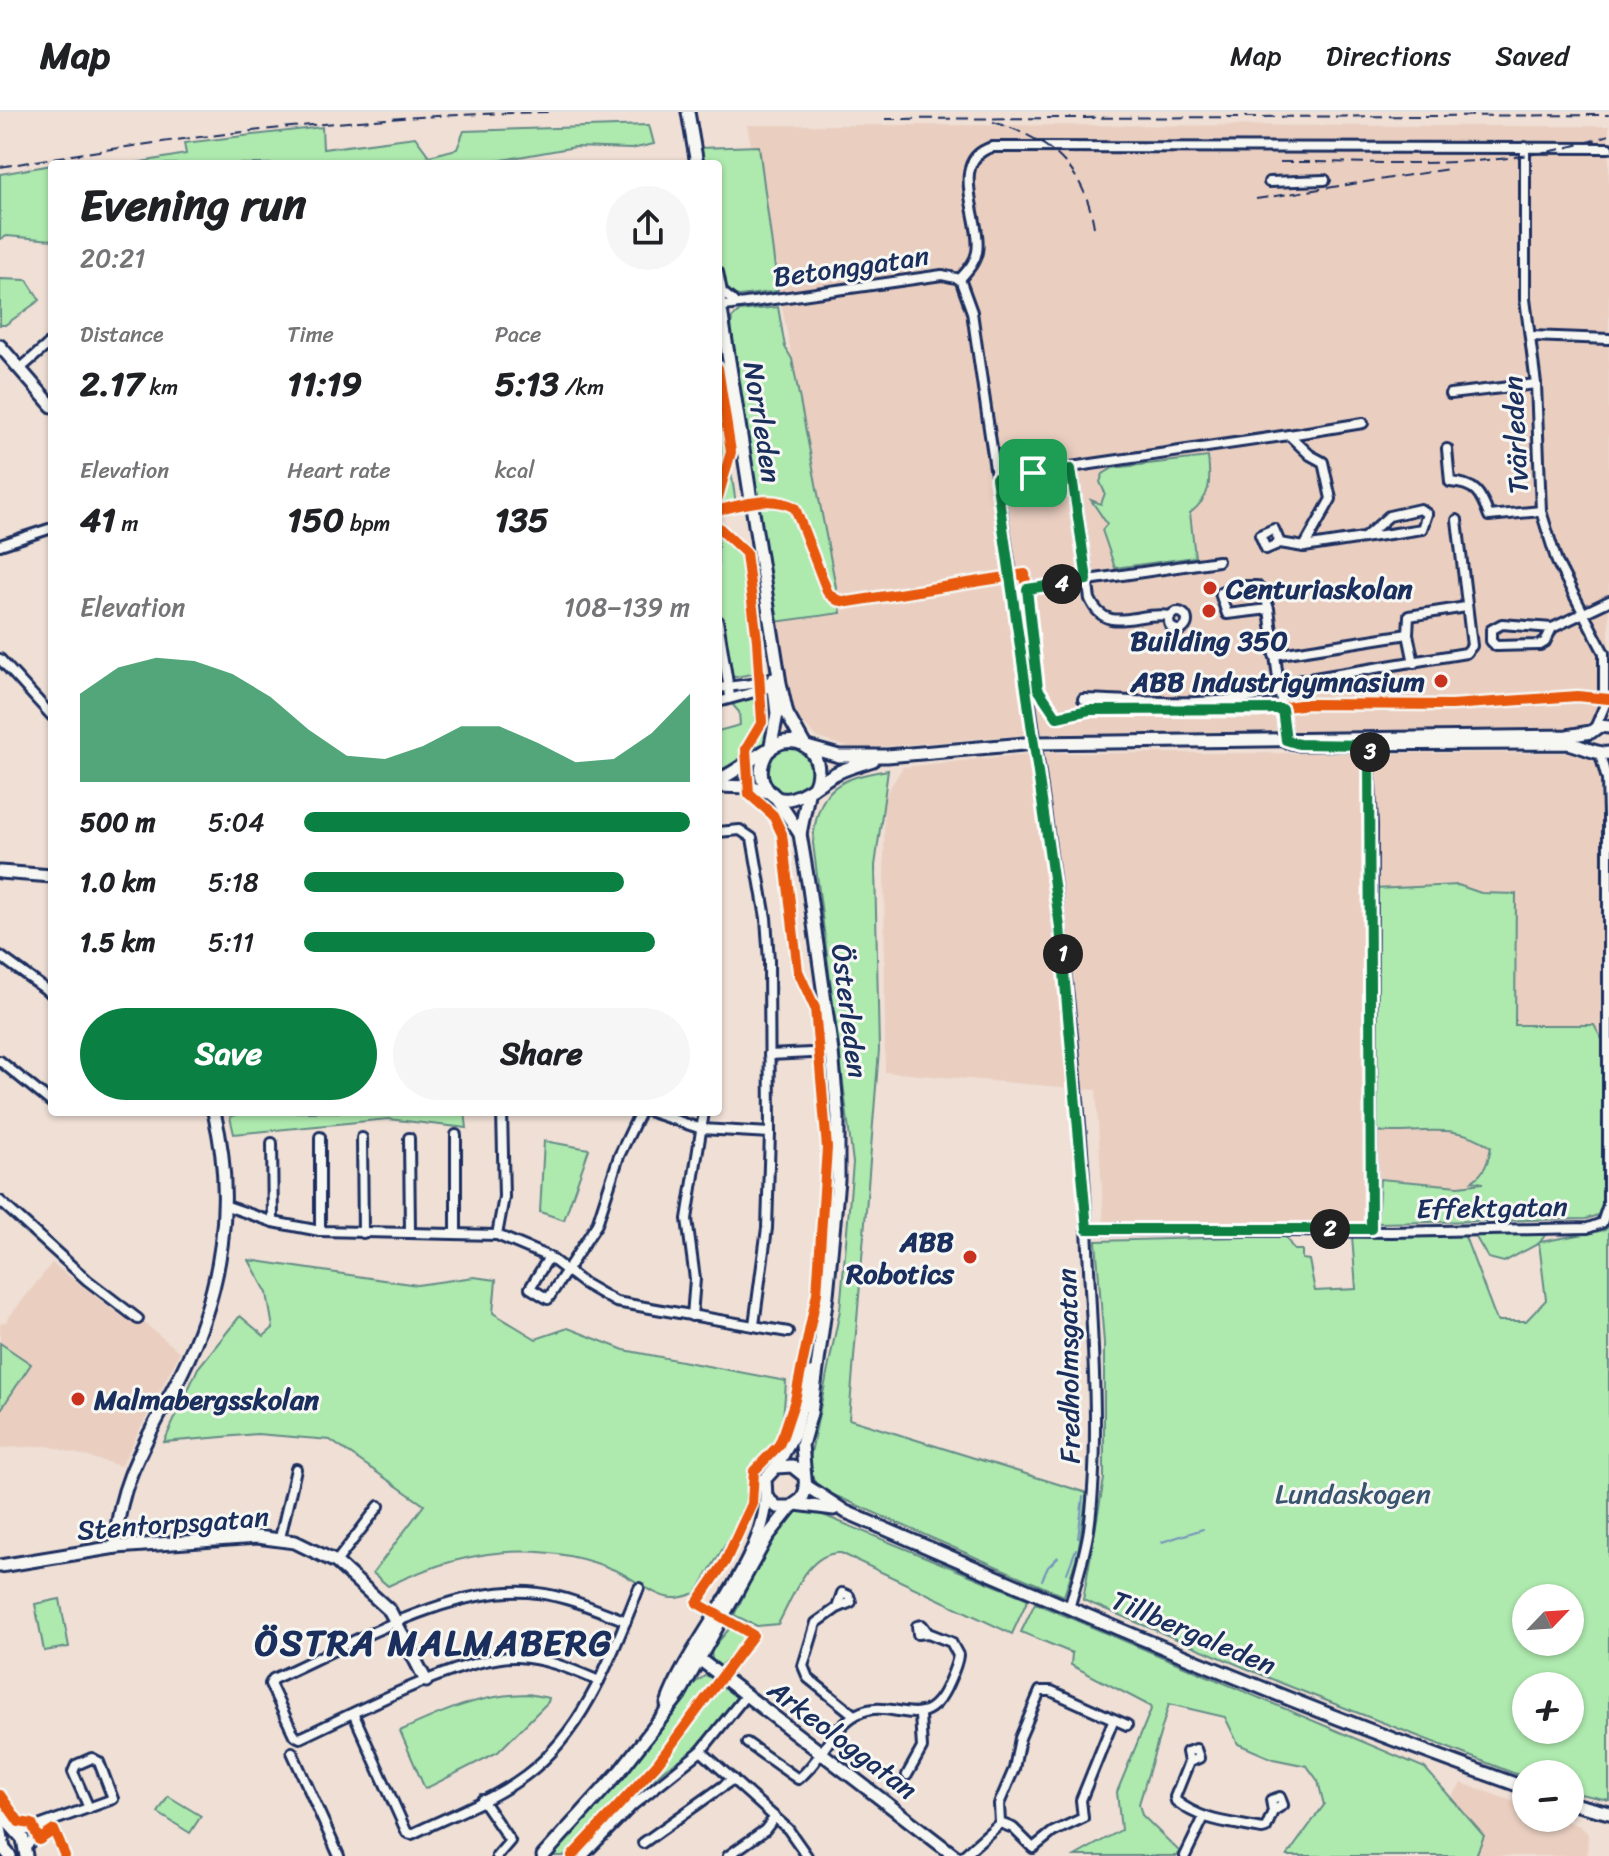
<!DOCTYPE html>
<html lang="en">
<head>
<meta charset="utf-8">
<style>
	body { margin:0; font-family:Sriracha,sans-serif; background:#f6f6f6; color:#202124; height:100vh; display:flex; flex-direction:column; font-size:30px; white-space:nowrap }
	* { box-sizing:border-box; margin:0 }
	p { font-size:26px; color:#757577 }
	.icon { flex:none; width:44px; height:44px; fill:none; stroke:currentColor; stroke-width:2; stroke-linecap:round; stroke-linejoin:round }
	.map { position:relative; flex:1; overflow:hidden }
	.side { position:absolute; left:48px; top:48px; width:674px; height:956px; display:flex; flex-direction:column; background:#fff; border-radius:8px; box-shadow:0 2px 6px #0004 }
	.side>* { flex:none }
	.needle { width:52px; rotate:65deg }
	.fabs { position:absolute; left:1512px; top:1472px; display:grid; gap:16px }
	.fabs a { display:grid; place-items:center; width:72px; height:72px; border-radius:50%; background:#fff; box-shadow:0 2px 6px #0004; font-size:40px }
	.pin { position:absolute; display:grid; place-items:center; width:68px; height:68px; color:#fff; margin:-34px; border-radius:16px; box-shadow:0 4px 12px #0006 }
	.km { position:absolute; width:40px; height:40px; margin:-20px; border-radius:50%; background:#222; color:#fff; font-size:22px; line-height:40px; text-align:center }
	.round { display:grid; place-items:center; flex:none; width:84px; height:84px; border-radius:42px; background:#f6f6f6 }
	.head { display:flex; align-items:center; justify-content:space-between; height:136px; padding:0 32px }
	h1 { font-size:44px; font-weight:800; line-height:60px }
	.stats { display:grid; grid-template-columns:repeat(3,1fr); gap:12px; height:136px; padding:8px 32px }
	.stats div { display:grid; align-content:center }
	.stats b { font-size:34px; font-weight:800 }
	.stats small { font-size:22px; font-weight:400 }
	.stats p { font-size:22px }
	.chart { height:224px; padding:16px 32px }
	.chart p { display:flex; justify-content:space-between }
	.chart svg { width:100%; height:144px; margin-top:8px; fill:#0b8043; opacity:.7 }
	.action { display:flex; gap:16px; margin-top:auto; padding:16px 32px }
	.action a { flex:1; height:92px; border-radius:48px; background:#0b8043; color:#fff; font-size:32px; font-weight:800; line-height:92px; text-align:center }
	.action a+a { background:#f6f6f6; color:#202124 }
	ul { padding:0 32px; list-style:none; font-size:26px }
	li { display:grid; grid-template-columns:128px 96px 1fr; align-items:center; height:60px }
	li i { height:20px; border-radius:10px; background:#0b8043 }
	header { display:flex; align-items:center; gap:48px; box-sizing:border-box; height:112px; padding:0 40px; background:#fff; border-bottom:2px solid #e0e0e0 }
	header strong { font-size:38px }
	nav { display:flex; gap:44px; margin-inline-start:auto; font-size:28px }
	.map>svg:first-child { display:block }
</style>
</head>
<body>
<header>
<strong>Map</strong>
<nav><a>Map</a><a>Directions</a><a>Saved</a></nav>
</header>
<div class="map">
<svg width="1609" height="1744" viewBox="0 0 1609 1744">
	<rect width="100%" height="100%" fill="#efdfd5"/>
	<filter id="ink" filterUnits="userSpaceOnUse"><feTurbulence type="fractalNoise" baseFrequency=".0125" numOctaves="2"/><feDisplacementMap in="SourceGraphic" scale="16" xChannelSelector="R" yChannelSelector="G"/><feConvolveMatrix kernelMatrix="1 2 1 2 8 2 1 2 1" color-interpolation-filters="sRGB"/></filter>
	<g filter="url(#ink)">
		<g fill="#eacfc1">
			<path d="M747,13L1609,14V608L1601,605L1575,618L1034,622L854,637L818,626L795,604L775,510L841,501Z"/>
			<path d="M1037,641H1583L1604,653L1609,650V952L1602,1094L1598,1103L1586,1107L1104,1113L1096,978L885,960L884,685L903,655Z"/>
			<path d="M52,1151L123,1205L136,1204L180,1240L121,1354L48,1334L0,1336V1212L6,1209Z"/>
			<path d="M1462,1671L1526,1694V1706H1558L1580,1714L1588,1722L1587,1744H1480L1451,1685Z"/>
		</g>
		<g fill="#aee9ae" stroke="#648c86" stroke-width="2" fill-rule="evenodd">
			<path d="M649,13L654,32L631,37L575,35L480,52H430L429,49L425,52H130L186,42L184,31L322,15L323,37L415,25L429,44L457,37L464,19Z"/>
			<path d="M759,34L778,179L739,184L728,181L718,147V52H702L699,36Z"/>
			<path d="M52,53V128L7,124L0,127V62Z"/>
			<path d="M0,167L27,168L40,188L5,213H0Z"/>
			<path d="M778,195L785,235L792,247L841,501L775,510L731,216L732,206L740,199Z"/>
			<path d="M718,272L736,392L718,396Z"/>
			<path d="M1208,345C1211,370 1211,385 1190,401L1195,445L1115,456L1102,418L1107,412L1091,388L1101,392L1105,381L1100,370L1103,362L1113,356Z"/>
			<path d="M718,418L746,439L759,539L758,561L729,566L718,501Z"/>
			<path d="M758,585L767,586C782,610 767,633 749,649L745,641L739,651L718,658V619L740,613L739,600L732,592Z"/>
			<path d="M782,635H799L813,645V671L786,684C769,677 763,664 768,647Z"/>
			<path d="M888,658L875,754L879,938L849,1307L1087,1381L1078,1441L1064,1484L818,1376L808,1356L840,1198L853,1051L813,731C816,676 838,666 888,658Z"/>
			<path d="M1458,773L1481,781L1516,782L1515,913H1594L1604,931L1602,1094L1598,1103L1586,1107L1377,1111L1380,1067L1459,1074L1483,1071L1472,1069C1485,1061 1488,1050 1491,1035C1456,1008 1414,1024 1374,1019V777Z"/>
			<path d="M244,1000H465L467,1016L388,1007L234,1022L230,1005Z"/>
			<path d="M544,1029L589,1037L564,1108L540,1100Z"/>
			<path d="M1609,1113V1688L1570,1680V1662H1526V1666L1286,1573L1083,1488L1104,1367V1231L1096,1129L1285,1124L1294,1138H1302V1147L1309,1148L1315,1179L1356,1177L1352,1124L1464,1122L1497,1209H1526L1546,1188L1539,1131L1504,1150L1488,1146L1474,1122H1546L1540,1130L1605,1118ZM1526,1486H1570V1530H1526ZM1526,1574H1570V1618H1526Z"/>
			<path d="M249,1148L417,1173L474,1165L496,1168L493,1201L536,1227L568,1216L624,1238L786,1269C783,1312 784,1325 751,1356L750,1392L696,1481C689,1483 679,1487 672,1486C655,1485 633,1466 617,1459C539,1425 462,1438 388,1474L373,1461L424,1393L330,1328L257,1322L164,1330L198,1256L240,1204L264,1224L273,1216L267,1181Z"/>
			<path d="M0,1231L31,1252L0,1299Z"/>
			<path d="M801,1394L1028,1487L1012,1522L841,1441C807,1439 793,1486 778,1512L757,1514L734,1503L781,1407Z"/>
			<path d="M60,1487L69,1535L44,1539L35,1492Z"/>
			<path d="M1035,1491L1425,1656L1484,1724L1477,1741L1480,1744H1287L1324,1693L1318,1669L1307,1654L1273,1647L1238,1632L1225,1605L1169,1592L1139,1692L1142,1703L1180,1740L1177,1744H1075L1121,1718L1117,1680L1152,1595L1071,1553L1072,1541L1021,1520Z"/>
			<path d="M730,1516L743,1522L744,1527L721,1554L712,1548L711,1538Z"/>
			<path d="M706,1563L739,1584L700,1635L665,1657L623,1693L574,1744H552L626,1663L689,1575Z"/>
			<path d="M528,1582L549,1586L548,1590L498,1640L425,1677L400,1619C443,1599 479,1583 528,1582Z"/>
			<path d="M168,1684L201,1704L190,1721L158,1701Z"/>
		</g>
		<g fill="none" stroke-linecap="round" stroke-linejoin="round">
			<g stroke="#7593bc" stroke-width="2">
				<path d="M1078,1426L1083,1385"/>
				<path d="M1162,1430L1203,1417"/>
				<path d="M1067,1461L1076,1437"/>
				<path d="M1042,1468L1048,1455L1058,1445"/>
			</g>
			<defs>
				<g id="street">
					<path d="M1525,35V187L1536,272L1541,399L1557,450L1604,541V595L1595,616"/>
					<path d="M1269,70L1325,68"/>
					<path d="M718,160L722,180L733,189"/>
					<path d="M960,167L972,200C1016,511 1073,822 1088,1136C1092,1226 1101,1327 1089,1417C1085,1443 1077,1468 1070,1493"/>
					<path d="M960,167C967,159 975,151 977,140C983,108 946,49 992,35L1609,36"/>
					<path d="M718,195L942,163L960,167"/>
					<path d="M1531,224L1609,227"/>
					<path d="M21,256L52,229"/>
					<path d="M1450,282L1536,272"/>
					<path d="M1289,323L1363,311"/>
					<path d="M1447,337L1450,370C1476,372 1480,380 1489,404L1541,399"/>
					<path d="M1071,357L1090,487C1107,525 1138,498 1170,504"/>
					<path d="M996,366L1289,323L1310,343L1323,350L1331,387L1304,435"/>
					<path d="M1280,431L1274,417L1260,423L1266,437L1280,431L1304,435L1422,417L1427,402L1420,397L1389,404L1364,426"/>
					<path d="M0,433L52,416"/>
					<path d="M1013,479L1218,449"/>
					<path d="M1269,497L1264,482L1257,474H1239L1220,481L1227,502L1269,497L1286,628"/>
					<circle cx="1178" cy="509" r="9"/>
					<path d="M718,509L730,584"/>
					<path d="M1552,516L1502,512L1491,518V529L1496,534L1540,533L1545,530L1552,516L1609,489"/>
					<path d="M1274,543L1408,522"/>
					<path d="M0,547L52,604"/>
					<path d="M1414,551L1408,522L1409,504L1466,495"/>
					<path d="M1278,572L1466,541L1472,534L1457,408"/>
					<path d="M718,576L776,569"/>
					<path d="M1083,587C1150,589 1211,596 1279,580"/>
					<path d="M718,590L776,574"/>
					<path d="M1368,626L1372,713L1371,1117"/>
					<path d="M718,720L740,718L752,726L766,806L769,849L770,1021L767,1116L754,1213"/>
					<path d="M0,844L52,882"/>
					<path d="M769,943L832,940"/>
					<path d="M0,949L52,991"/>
					<path d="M651,1000L702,1017L770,1021"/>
					<path d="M456,1023V1120"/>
					<path d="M320,1025V1119"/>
					<path d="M362,1026L363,1121"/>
					<path d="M409,1026L410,1120"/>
					<path d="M272,1031L273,1110"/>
					<path d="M0,1089L87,1168L138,1207"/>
					<path d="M227,1094L273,1110L320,1119L497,1123L549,1145L583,1171L616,1190L788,1220"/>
					<path d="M1087,1117L1392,1120L1588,1116L1602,1111L1608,1093V703L1607,668L1600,642"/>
					<path d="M497,1123L504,1085L502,1000"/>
					<path d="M549,1145L530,1176L548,1187L597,1112L619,1044L640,1000"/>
					<path d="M692,1204L695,1167L687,1107L704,1000"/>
					<path d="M280,1426L296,1357"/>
					<path d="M336,1450L379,1394"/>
					<path d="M837,1496L851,1490L849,1484L842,1481L837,1496L816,1511L803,1554L808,1566L854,1603"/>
					<path d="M599,1569C573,1558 546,1546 517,1545C464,1543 352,1602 300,1626L294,1623L270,1572L273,1567C348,1534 454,1470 538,1481C569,1485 597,1498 626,1509"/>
					<path d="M354,1603L407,1721L412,1722C449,1704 493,1688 526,1663C585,1619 612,1542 639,1476"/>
					<path d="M747,1631L798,1667C820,1651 832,1615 857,1602C894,1583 924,1627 948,1572C952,1563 957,1553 958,1543L951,1530L928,1521L918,1522L917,1514L922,1513L928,1521"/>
					<path d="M701,1639L788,1717L807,1744"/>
					<path d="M292,1640L339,1744"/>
					<path d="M1189,1650L1199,1646L1196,1637L1187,1640L1189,1650L1175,1685L1176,1689C1203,1710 1230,1710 1262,1717L1266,1716L1273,1699L1271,1688L1280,1685L1283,1693L1273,1699"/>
					<path d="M907,1663L922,1636L920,1603"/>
					<path d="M482,1688L510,1729L497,1744"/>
					<path d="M51,1711L65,1744"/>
					<path d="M1000,1711L999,1692L1014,1657L1020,1626L1040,1579H1051L1127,1613"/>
					<path d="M1000,1711L1013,1716L1033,1736L1053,1720L1083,1706L1081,1688L1113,1609"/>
					<path d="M19,1721L113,1687L99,1650L92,1646L76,1653L73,1660L89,1696"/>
					<path d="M643,1731L733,1667"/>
					<path d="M26,1734L47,1715"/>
					<path d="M583,1744L633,1693L701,1639L746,1583"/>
					<path d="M728,1744L765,1718L775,1705"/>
					<path d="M963,1744L1000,1711"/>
					<path d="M1185,1744L1203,1707"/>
				</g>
				<g id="secondary">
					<path d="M688,0L697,52"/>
					<path d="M718,179L780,571L787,602L805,634"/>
					<path d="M0,234L52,294"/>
					<path d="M1286,629L1299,632L1567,631C1581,633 1596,643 1609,641"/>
					<path d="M807,635L839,644H887L1035,631L1567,624L1591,620L1599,614L1609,615"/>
					<path d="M770,638L777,602L773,567"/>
					<path d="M768,639C762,649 759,659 763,669C778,707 811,676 831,664C844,656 858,653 873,648"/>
					<path d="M718,668C738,660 768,633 784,630C812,625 826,655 813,676"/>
					<path d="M718,674L749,675L772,681"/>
					<path d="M775,684L800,722L809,776L832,940L838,1005V1068L827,1183L811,1301L802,1333L806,1377L802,1387L791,1395H777L766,1385L765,1367L776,1355L792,1354L802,1362"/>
					<path d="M800,722L808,682"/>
					<path d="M0,760L52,764"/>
					<path d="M776,1355L794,1322L810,1262"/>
					<path d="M805,1373L846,1400C1070,1497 1296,1595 1526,1676"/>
					<path d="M796,1392L834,1397"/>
					<path d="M116,1435C116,1369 154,1317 182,1260C222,1179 236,1089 214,1000"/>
					<path d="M0,1454L116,1435L257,1425L295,1430L336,1450L390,1499L426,1569"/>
					<path d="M694,1543L955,1744"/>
					<path d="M667,1592C688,1530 765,1451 766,1385"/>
					<path d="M1570,1691L1609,1701"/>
					<path d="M0,1701L23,1727L26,1744"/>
					<path d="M0,1716L4,1737L10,1744"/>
					<path d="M543,1744L620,1659L679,1583L767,1425L791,1395"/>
				</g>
			</defs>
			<use href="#street" stroke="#1b2f5e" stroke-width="14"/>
			<use href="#secondary" stroke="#1b2f5e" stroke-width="17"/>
			<use href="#street" stroke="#f6f6f2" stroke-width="8"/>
			<use href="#secondary" stroke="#f6f6f2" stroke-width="11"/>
			<g stroke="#1b2f5e" stroke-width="2" stroke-dasharray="12 6" stroke-linecap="butt">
				<path d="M885,7L1609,3"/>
				<path d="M993,10C1048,26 1085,56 1094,115"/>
				<path d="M1280,50C1391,49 1503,61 1609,23"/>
				<path d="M0,55C183,23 366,3 552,0"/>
				<path d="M1256,87L1449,57"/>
			</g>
			<defs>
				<g id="cycleway">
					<path d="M718,256L731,340L718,385"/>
					<path d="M718,398C742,393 773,382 795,396L828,481L837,488L848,490L1025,462L1038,577L1057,605L1089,598L1258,599L1307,592L1452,593L1577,584L1609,587"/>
					<path d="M0,1683L19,1710L32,1712L39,1728L54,1718L65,1744"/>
					<path d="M572,1744L657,1652L753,1523L697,1491L725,1450L752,1392L754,1359L779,1333L784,1321L795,1288L817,1181L827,1036L815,896L798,859L782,722L773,703L749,682L746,637L762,610L757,528L746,441L718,415"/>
				</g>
			</defs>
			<use href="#cycleway" stroke="#f6f6f2" stroke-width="15"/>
			<use href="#cycleway" stroke="#e8590c" stroke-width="10"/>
		</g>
	</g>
	<g fill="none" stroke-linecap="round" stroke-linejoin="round" filter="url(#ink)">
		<defs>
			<path id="route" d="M1071,357L1087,468L1027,477L1038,577L1057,605L1089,598L1282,597L1286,628L1299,632L1369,633L1371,1117H1087L1060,815L996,366Z"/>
		</defs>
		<use href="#route" stroke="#fff" stroke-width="16"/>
		<use href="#route" stroke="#0b8043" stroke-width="10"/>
	</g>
	<g fill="#c8321e" stroke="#f6f6f2" stroke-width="3">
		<circle cx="1210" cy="476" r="8"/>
		<circle cx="1209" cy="499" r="8"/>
		<circle cx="1441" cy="569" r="8"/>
		<circle cx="970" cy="1145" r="8"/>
		<circle cx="78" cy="1287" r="8"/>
	</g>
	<g text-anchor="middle" stroke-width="6" stroke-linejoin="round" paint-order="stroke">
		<g font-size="28" fill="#1b2f5e" stroke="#f6f6f2">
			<text transform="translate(851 154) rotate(-8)" y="10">Betonggatan</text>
			<text transform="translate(763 310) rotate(81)" y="10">Norrleden</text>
			<text transform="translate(1515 323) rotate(-93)" y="10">Tvärleden</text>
			<text transform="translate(850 899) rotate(83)" y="10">Österleden</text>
			<text transform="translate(1492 1095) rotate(-1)" y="10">Effektgatan</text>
			<text transform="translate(1068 1254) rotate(-91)" y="10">Fredholmsgatan</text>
			<text transform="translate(173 1411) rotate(-4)" y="10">Stentorpsgatan</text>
			<text transform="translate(1194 1520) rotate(23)" y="10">Tillbergaleden</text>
			<text transform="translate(843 1627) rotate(37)" y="10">Arkeologgatan</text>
		</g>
		<g font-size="28" font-weight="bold" fill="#1b2f5e" stroke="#f6f6f2" text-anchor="start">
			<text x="1226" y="486">Centuriaskolan</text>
			<text x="1209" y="538" text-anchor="middle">Building 350</text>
			<text x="1425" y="579" text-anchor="end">ABB Industrigymnasium</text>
			<text x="954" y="1139" text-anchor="end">ABB<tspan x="954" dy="32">Robotics</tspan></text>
			<text x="94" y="1297">Malmabergsskolan</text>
		</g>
		<g font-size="28" fill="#38546e" stroke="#f6f6f2">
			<text x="1353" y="1391">Lundaskogen</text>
		</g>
		<g font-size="36" font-weight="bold" letter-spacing="2" fill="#1b2f5e" stroke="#f6f6f2">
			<text x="434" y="1543">ÖSTRA MALMABERG</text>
		</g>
	</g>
</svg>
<div class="fabs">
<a><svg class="needle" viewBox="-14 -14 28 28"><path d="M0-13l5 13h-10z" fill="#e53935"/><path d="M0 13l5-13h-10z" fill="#757577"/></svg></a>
<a>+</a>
<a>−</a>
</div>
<div class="pin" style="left:1033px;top:361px;background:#1e9e55"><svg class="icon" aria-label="arrive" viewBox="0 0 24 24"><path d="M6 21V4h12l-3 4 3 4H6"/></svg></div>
<b class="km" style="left:1063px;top:842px">1</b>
<b class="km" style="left:1330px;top:1117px">2</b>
<b class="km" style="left:1370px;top:640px">3</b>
<b class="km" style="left:1062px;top:472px">4</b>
<section class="side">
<div class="head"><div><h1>Evening run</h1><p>20:21</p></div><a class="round"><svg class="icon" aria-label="share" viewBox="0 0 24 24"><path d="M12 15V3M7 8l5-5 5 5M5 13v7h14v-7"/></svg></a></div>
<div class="stats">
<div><p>Distance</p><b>2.17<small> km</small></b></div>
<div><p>Time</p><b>11:19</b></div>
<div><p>Pace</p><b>5:13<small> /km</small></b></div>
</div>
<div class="stats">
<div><p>Elevation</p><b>41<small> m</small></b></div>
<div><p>Heart rate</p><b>150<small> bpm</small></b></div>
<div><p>kcal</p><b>135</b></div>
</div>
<div class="chart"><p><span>Elevation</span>108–139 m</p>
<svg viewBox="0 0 160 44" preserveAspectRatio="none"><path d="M0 44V17L10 9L20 6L30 7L40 11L50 18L60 28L70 36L80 37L90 33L100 27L110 27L120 32L130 38L140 37L150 29L160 17V44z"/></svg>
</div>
<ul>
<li><b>500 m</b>5:04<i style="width:100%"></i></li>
<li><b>1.0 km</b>5:18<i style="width:83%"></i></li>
<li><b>1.5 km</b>5:11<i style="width:91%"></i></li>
</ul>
<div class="action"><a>Save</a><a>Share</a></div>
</section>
</div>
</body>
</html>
